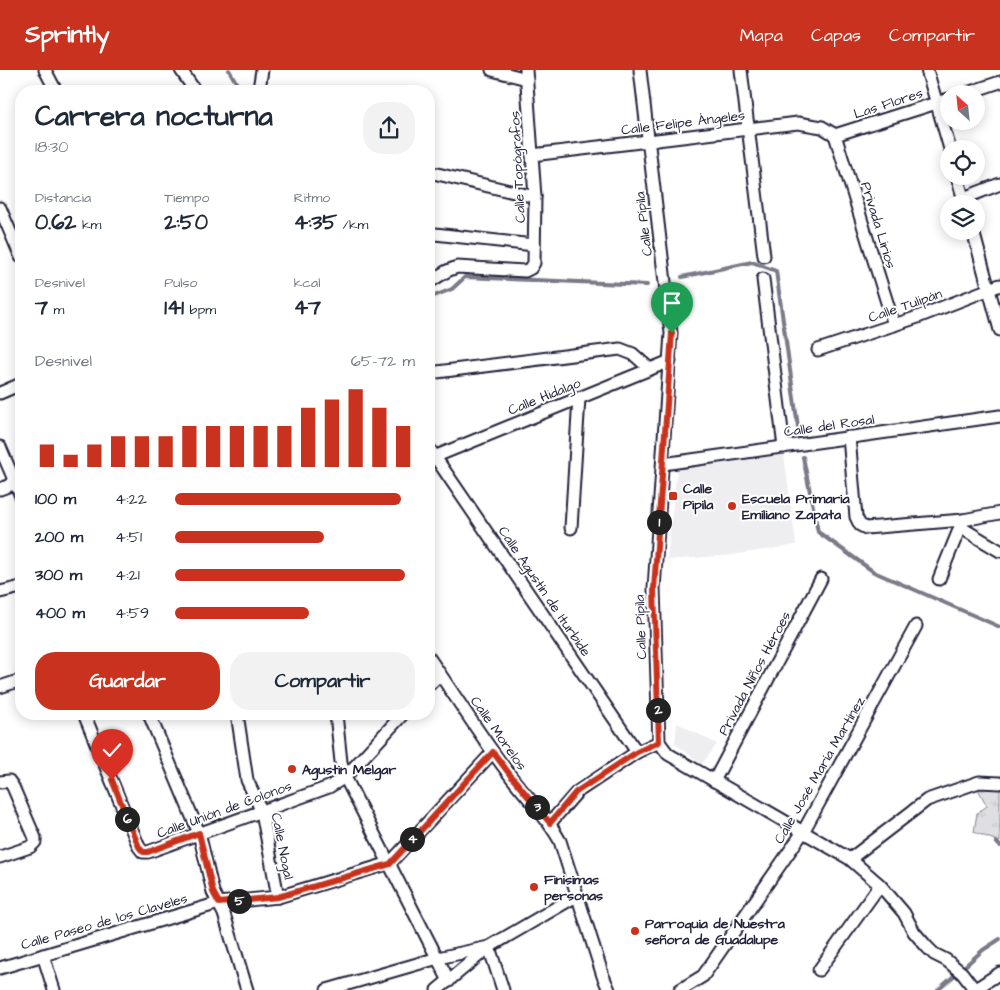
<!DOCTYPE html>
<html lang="es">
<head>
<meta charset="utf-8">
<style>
	body { margin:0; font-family:"Architects Daughter",sans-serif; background:#f2f2f3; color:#1f2937; height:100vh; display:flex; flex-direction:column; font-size:19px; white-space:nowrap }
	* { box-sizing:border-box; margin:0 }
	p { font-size:16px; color:#747a83 }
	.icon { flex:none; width:28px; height:28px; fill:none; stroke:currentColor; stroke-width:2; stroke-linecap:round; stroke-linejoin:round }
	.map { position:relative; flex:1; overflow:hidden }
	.drawer { position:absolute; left:15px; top:15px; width:420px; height:635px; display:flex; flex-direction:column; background:#fff; border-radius:20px; box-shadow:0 2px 12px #0003 }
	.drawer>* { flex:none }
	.needle { width:32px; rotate:333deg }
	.fabs { position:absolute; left:940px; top:15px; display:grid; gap:10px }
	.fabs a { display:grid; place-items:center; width:45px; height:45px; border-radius:50%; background:#fff; box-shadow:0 2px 12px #0003; font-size:25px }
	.pin { position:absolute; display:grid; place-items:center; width:42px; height:42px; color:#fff; margin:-51px -21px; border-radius:50% 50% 50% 0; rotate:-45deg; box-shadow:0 0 5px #0007 }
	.pin .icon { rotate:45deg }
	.km { position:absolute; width:25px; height:25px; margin:-12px; border-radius:50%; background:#222; color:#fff; font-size:14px; line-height:25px; text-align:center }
	.round { display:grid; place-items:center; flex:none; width:52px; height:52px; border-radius:20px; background:#f2f2f3 }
	.headline { display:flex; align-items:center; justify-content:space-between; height:85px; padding:0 20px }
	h1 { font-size:28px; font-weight:700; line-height:38px }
	.metrics { display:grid; grid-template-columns:repeat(3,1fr); gap:8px; height:85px; padding:5px 20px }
	.metrics div { display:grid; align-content:center }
	.metrics b { font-size:21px; font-weight:700 }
	.metrics small { font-size:14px; font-weight:400 }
	.metrics p { font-size:14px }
	.chart { height:140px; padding:10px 20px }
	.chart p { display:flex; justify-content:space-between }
	.chart svg { width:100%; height:90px; margin-top:5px; stroke:#c8321e; stroke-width:6 }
	.button { display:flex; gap:10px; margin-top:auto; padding:10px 20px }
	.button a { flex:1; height:58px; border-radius:20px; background:#c8321e; color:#fff; font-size:20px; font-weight:700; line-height:58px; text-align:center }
	.button a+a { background:#f2f2f3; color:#1f2937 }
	ul { padding:0 20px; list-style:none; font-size:16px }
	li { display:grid; grid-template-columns:80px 60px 1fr; align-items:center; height:38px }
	li i { height:12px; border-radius:6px; background:#c8321e }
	header { display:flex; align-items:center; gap:30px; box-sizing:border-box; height:70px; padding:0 25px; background:#c8321e; color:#fff }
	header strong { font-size:24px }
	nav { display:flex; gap:28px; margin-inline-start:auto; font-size:18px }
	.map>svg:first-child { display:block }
</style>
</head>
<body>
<header>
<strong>Sprintly</strong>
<nav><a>Mapa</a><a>Capas</a><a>Compartir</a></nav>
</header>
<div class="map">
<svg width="1000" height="920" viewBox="0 0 1000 920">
	<defs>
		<pattern id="park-tufts" width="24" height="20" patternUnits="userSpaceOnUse" patternTransform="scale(1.25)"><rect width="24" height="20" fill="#dfdfe2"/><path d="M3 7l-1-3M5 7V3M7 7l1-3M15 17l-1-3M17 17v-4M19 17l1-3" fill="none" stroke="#bfbfc3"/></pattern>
	</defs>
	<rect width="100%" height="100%" fill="#fff"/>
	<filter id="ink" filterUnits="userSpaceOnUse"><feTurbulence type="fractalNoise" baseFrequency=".02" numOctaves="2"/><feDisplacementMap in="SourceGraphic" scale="10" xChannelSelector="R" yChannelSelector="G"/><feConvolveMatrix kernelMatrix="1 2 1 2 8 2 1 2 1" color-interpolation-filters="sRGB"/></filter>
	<g filter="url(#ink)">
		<g fill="#eeeef1">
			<path d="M784,384L796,475L732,485L667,490L677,398Z"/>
			<path d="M677,653L717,674L702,694L675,674Z"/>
		</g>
		<path fill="url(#park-tufts)" stroke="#80808e" d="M990,716L1000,717V772L974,762L977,743L987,736L978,719Z"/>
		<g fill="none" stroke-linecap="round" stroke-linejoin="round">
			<g stroke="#7a7a88" stroke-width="4">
				<path d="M229,0L241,21"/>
				<path d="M682,207L752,192L776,201L799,364"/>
				<path d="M429,228L452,219L465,207L647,215"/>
				<path d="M803,387L818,462L874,502L1000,557"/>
				<path d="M996,772L1000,776"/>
				<path d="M938,920L983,880L1000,869"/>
			</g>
			<defs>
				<g id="minor">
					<path d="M45,0L56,21"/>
					<path d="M181,0L195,21"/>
					<path d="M492,0L527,9"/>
					<path d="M640,0L671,263L654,519L659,672L668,684L850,789L880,815L904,843L914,862L927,877L934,884L946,890L962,903L972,916L977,918L1000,903"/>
					<path d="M741,0L764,186"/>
					<path d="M927,0L950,79"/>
					<path d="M259,19L262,0"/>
					<path d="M964,24L1000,12"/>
					<path d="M835,65L894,255"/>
					<path d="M835,65L949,29"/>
					<path d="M532,85L798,53L822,57L835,65"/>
					<path d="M429,102L535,127"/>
					<path d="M957,106L965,134"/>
					<path d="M964,128L1000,114"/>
					<path d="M0,138L21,187"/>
					<path d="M973,161L1000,260"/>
					<path d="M435,164L534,175"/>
					<path d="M763,209L784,377"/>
					<path d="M429,212L447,201L457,197L525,201L531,198L534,193L535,127L526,0"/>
					<path d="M818,280L915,248L1000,215"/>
					<path d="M429,303L620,279L633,284L650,299"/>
					<path d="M0,323L21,314"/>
					<path d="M849,367L856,447L860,455L866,458L963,450L1000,443"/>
					<path d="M0,377L21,426"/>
					<path d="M429,378L637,682"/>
					<path d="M429,389L670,291"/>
					<path d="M663,394L1000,346"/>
					<path d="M0,419L16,413"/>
					<path d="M960,457L1000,481"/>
					<path d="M571,458L579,328"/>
					<path d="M939,509L963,450"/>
					<path d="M0,522L21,517"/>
					<path d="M429,588C456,627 481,667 509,704C527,728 546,745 560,771L603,906L609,920"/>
					<path d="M429,615L440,604"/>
					<path d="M0,617L21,610"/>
					<path d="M84,644L139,777L143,782H148L329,717L345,707L403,644"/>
					<path d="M149,644L199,763L213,822L224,844L247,920"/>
					<path d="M240,644L238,650L247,710L262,742L278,827"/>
					<path d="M336,644L341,692L345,707L449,911"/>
					<path d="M714,711L821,509"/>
					<path d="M0,712L9,711L13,717L35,768V772L30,777L0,787"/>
					<path d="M550,753L577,722L637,682L659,672"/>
					<path d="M850,789L927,730L979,712L1000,713"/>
					<path d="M43,885L54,920"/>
					<path d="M0,898L219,833L278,827L390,793L493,682"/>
					<path d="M819,900L880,815"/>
					<path d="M327,920L438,888L489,877L503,920"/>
					<path d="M437,920L489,877L578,825"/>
					<path d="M680,920L703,906L803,762L916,556"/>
				</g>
			</defs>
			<use href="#minor" stroke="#22223b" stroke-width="15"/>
			<use href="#minor" stroke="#fff" stroke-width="11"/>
		</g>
	</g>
	<g fill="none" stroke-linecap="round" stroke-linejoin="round" filter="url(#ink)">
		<defs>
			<path id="route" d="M112,710L139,777L143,782H148L199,763L213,822L219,833L278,827L390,794L493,682L511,706L550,753L576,722L637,682L659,672L654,519L672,263"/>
		</defs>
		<use href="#route" stroke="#fff" stroke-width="10"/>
		<use href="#route" stroke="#c8321e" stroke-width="6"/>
	</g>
	<g fill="#c8321e" stroke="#fff" stroke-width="2">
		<rect x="668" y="421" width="10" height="10" rx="2.5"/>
		<circle cx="732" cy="436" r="5"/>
		<circle cx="292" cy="699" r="5"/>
		<circle cx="534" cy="817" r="5"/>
		<circle cx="635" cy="861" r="5"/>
	</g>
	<g text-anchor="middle" stroke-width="4" stroke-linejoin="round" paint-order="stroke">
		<g font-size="14" fill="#22223b" stroke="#fff">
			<text transform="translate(888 33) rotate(-18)" y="5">Las Flores</text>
			<text transform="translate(683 52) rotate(-7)" y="5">Calle Felipe Ángeles</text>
			<text transform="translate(517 97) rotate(-93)" y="5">Calle Topógrafos</text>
			<text transform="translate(643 154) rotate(-97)" y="5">Calle Pípila</text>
			<text transform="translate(879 155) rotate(73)" y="5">Privada Lirios</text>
			<text transform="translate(905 235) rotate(-19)" y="5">Calle Tulipán</text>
			<text transform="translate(544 326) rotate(-22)" y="5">Calle Hidalgo</text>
			<text transform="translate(829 355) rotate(-8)" y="5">Calle del Rosal</text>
			<text transform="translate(545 521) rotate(56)" y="5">Calle Agustín de Iturbide</text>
			<text transform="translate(640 557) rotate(-92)" y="5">Calle Pípila</text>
			<text transform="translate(754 603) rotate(-62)" y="5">Privada Niños Héroes</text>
			<text transform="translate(499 663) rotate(55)" y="5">Calle Morelos</text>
			<text transform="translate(819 700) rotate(-60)" y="5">Calle José María Martínez</text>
			<text transform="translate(224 739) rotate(-20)" y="5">Calle Unión de Colonos</text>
			<text transform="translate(283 776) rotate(79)" y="5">Calle Nogal</text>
			<text transform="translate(104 851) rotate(-16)" y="5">Calle Paseo de los Claveles</text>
		</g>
		<g font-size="14" font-weight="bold" fill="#22223b" stroke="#fff" text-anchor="start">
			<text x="683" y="423">Calle<tspan x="683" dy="16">Pipila</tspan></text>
			<text x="742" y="433">Escuela Primaria<tspan x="742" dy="16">Emiliano Zapata</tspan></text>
			<text x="302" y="704">Agustin Melgar</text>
			<text x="544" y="814">Finisimas<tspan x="544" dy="16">personas</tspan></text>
			<text x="645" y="858">Parroquia de Nuestra<tspan x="645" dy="16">señora de Guadalupe</tspan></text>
		</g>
	</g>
</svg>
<div class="fabs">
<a><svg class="needle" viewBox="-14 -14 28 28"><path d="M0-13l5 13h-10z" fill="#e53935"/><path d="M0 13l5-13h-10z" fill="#747a83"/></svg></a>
<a><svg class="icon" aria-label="locate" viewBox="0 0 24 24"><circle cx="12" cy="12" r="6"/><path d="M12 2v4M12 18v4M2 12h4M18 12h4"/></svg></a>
<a><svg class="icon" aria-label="layers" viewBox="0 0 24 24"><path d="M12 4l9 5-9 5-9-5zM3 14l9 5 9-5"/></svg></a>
</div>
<div class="pin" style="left:672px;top:263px;background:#1e9e55"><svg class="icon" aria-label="arrive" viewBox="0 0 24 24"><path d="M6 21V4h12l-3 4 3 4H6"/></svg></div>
<div class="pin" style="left:112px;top:710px;background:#d93025"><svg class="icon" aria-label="check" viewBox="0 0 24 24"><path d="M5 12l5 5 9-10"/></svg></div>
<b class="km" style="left:659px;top:452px">1</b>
<b class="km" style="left:658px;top:640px">2</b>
<b class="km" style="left:537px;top:737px">3</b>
<b class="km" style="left:412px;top:769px">4</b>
<b class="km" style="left:239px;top:831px">5</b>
<b class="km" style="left:127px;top:749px">6</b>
<section class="drawer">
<div class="headline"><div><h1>Carrera nocturna</h1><p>18:30</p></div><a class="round"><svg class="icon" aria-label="share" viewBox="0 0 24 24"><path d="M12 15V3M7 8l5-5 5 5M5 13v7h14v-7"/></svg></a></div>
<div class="metrics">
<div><p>Distancia</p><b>0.62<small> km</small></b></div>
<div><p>Tiempo</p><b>2:50</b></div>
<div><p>Ritmo</p><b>4:35<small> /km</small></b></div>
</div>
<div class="metrics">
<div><p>Desnivel</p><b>7<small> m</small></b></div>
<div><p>Pulso</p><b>141<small> bpm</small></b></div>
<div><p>kcal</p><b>47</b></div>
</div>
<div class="chart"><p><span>Desnivel</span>65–72 m</p>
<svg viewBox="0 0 160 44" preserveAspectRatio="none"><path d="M5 44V33M15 44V38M25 44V33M35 44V29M45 44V29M55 44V29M65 44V24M75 44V24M85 44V24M95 44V24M105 44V24M115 44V15M125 44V11M135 44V6M145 44V15M155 44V24"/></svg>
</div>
<ul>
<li><b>100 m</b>4:22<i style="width:94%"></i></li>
<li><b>200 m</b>4:51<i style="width:62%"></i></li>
<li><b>300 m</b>4:21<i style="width:96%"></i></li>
<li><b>400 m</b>4:59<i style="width:56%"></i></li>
</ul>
<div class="button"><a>Guardar</a><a>Compartir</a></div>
</section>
</div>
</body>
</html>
